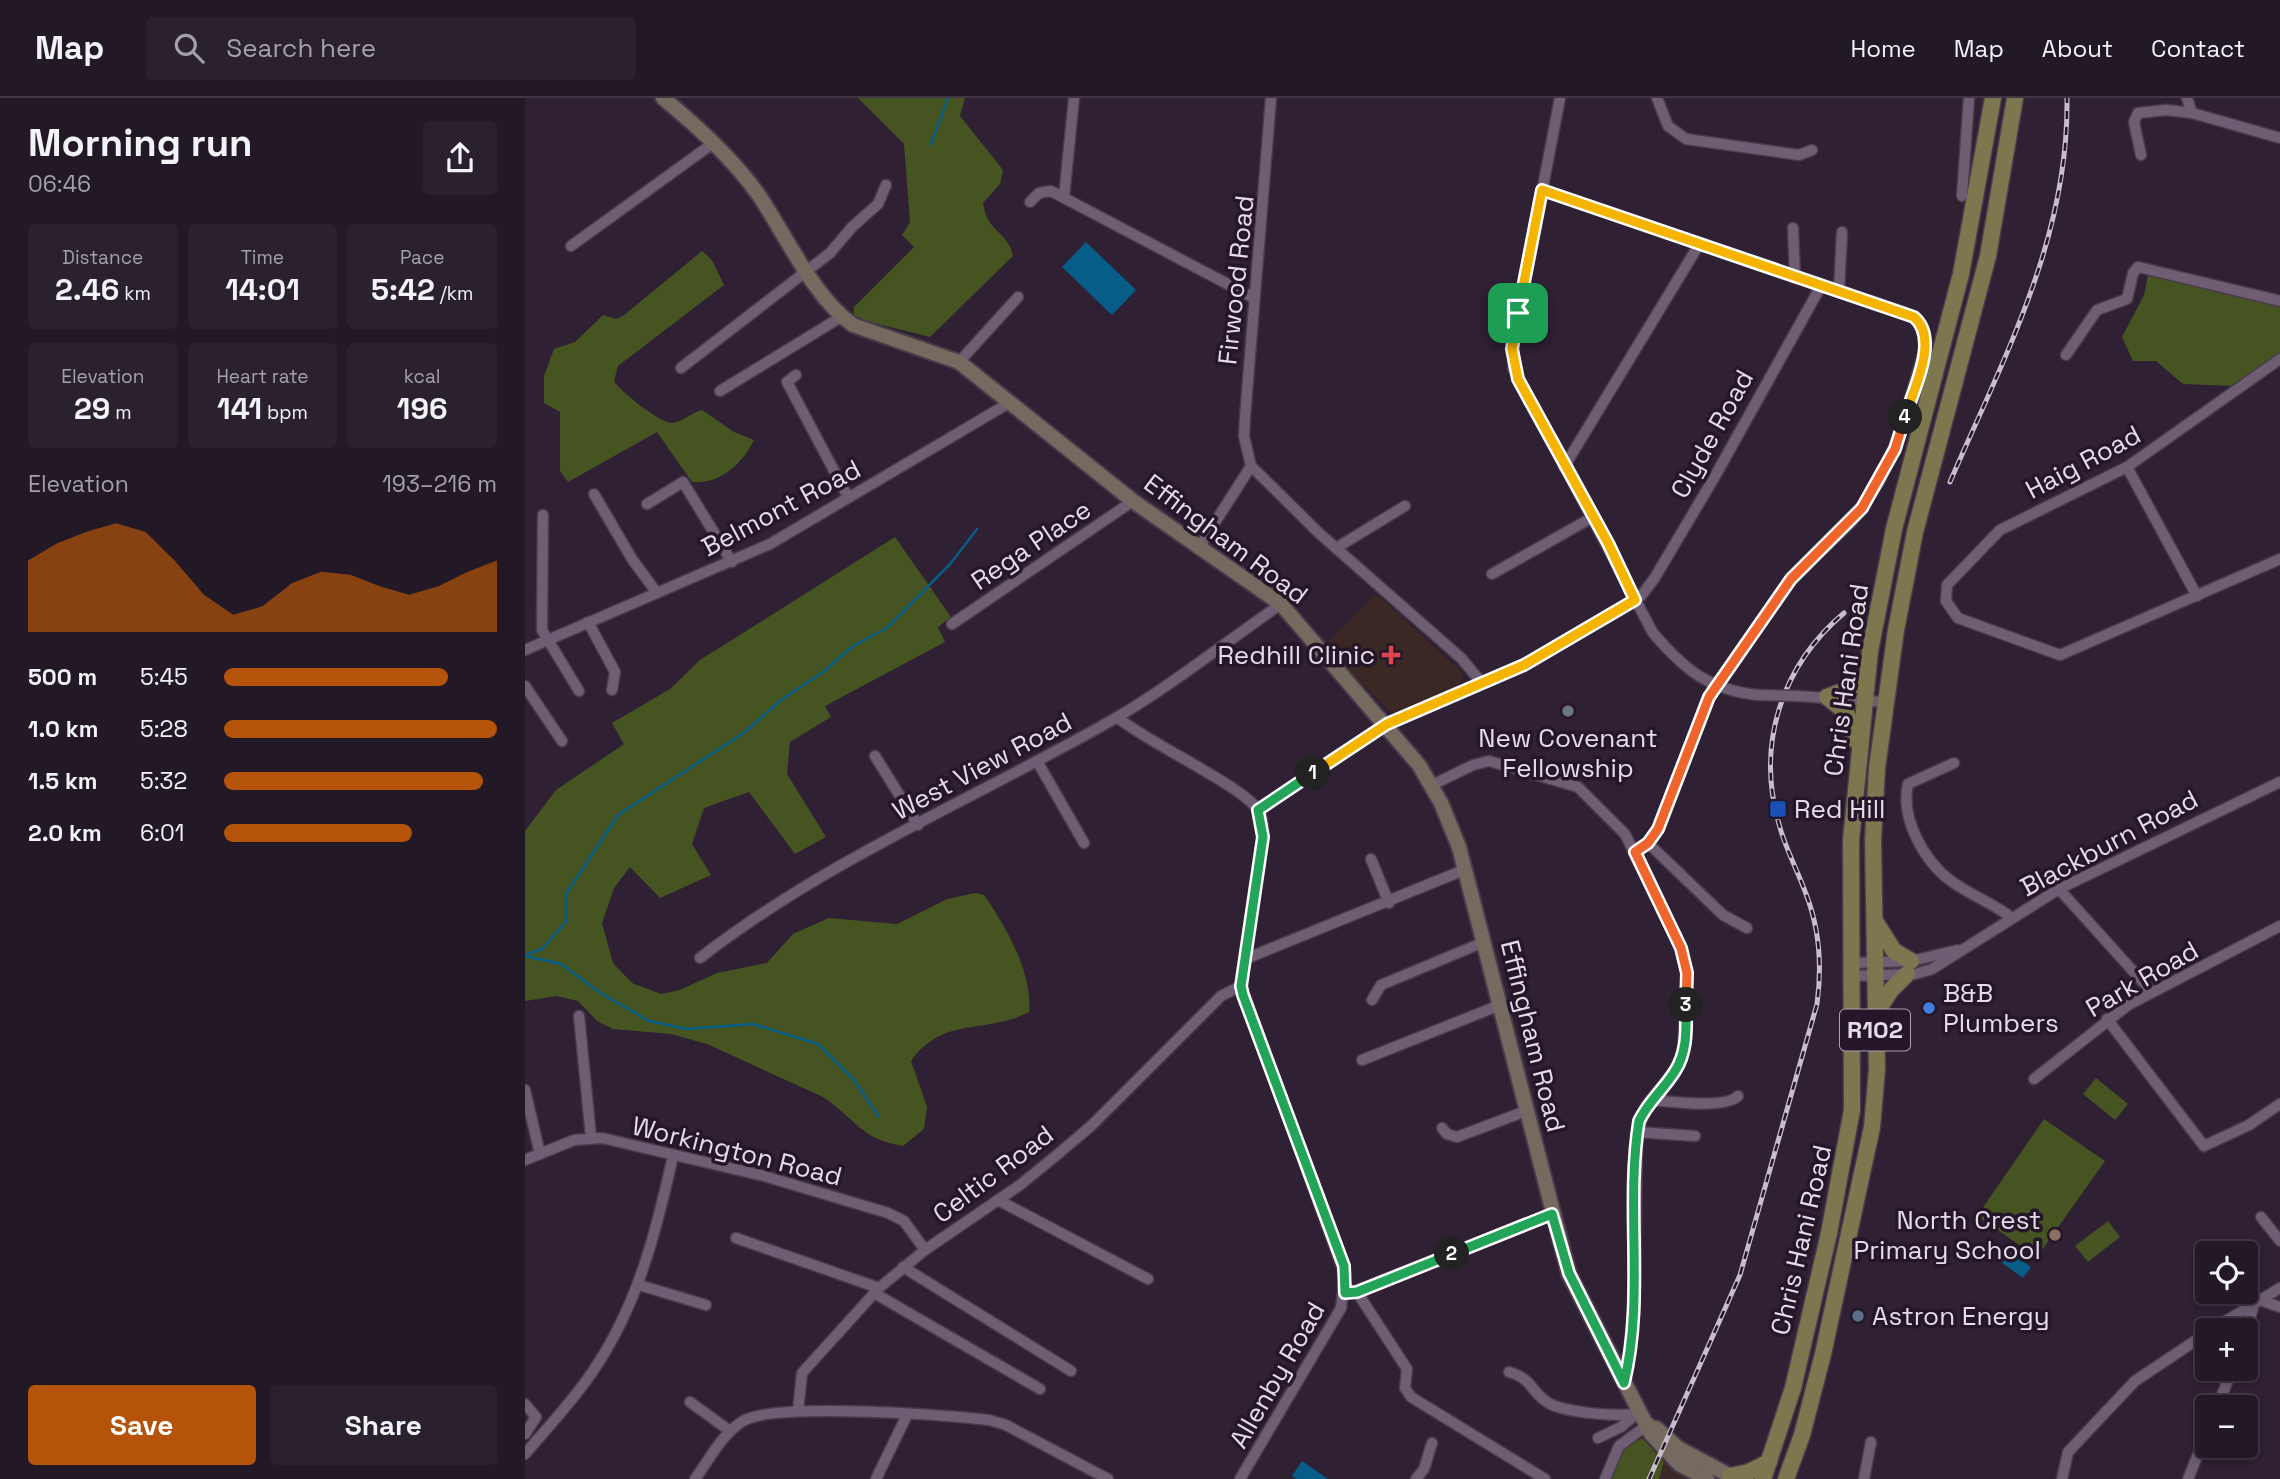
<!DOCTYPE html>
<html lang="en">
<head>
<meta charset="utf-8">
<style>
	body { margin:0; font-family:"Space Grotesk",sans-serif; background:#2b212e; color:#f1f3f6; height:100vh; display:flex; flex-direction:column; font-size:26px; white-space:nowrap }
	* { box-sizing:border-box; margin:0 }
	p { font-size:23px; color:#a3a0a7 }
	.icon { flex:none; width:38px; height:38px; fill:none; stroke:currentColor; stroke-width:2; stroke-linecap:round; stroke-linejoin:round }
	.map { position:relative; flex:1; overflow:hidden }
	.drawer { display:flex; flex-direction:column; background:#231826; width:525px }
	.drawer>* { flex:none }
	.controls { position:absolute; left:1670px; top:1143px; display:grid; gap:14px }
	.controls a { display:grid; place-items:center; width:63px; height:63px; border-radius:7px; background:#231826; box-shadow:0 4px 10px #0003,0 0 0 2px #403743; font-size:35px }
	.pin { position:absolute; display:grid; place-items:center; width:60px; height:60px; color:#fff; margin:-30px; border-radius:14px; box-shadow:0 4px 10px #0006 }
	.km { position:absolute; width:35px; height:35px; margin:-18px; border-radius:50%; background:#222; color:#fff; font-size:19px; line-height:35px; text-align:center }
	.round { display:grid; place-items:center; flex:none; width:74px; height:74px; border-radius:7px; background:#2b212e }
	.summary { display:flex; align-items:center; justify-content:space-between; height:119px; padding:0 28px }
	h1 { font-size:38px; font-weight:700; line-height:52px }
	.metrics { display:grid; grid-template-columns:repeat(3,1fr); gap:10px; height:119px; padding:7px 28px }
	.metrics div { display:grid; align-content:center; border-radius:7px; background:#2b212e; text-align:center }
	.metrics b { font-size:30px; font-weight:700 }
	.metrics small { font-size:19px; font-weight:400 }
	.metrics p { font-size:19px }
	.chart { height:196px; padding:14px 28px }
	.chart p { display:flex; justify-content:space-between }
	.chart svg { width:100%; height:126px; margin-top:7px; fill:#b45309; opacity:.7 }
	.action { display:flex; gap:14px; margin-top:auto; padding:14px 28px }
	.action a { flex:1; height:80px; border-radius:7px; background:#b45309; color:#fff; font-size:28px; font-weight:700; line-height:80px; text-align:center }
	.action a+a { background:#2b212e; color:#f1f3f6 }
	ul { padding:0 28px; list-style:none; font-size:23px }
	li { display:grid; grid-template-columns:112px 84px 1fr; align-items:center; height:52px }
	li i { height:18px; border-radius:9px; background:#b45309 }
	header { display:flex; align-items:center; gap:42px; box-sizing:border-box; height:98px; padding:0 35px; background:#231826; border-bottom:2px solid #403743 }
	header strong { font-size:33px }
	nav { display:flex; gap:38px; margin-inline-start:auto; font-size:24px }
	.search { width:490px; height:63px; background:#2b212e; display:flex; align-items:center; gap:18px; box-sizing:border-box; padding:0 24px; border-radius:7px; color:#a3a0a7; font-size:26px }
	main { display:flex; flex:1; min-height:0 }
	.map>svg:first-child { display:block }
</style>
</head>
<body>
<header>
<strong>Map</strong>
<div class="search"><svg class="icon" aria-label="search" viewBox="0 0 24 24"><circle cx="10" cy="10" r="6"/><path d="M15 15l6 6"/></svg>Search here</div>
<nav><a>Home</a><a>Map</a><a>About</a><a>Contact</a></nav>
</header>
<main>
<section class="drawer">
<div class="summary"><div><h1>Morning run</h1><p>06:46</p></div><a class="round"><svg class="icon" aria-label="share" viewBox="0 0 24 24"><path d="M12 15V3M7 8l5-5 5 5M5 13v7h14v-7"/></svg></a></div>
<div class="metrics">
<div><p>Distance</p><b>2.46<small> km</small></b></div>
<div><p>Time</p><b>14:01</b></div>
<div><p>Pace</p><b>5:42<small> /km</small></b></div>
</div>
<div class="metrics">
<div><p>Elevation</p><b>29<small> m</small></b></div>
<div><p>Heart rate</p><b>141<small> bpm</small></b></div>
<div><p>kcal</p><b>196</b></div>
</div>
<div class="chart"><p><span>Elevation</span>193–216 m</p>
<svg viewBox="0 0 160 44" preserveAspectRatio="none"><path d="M0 44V19L10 13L20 9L30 6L40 9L50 19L60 31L70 38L80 35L90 27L100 23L110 24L120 28L130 31L140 28L150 23L160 19V44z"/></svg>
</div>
<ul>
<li><b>500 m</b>5:45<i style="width:82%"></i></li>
<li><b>1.0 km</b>5:28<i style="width:100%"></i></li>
<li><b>1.5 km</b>5:32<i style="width:95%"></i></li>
<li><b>2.0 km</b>6:01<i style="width:69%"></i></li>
</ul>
<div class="action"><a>Save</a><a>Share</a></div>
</section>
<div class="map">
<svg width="1755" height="1381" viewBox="0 0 1755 1381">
	<rect width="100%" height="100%" fill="#2f2033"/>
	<path fill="#3c2827" d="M1139,1364L1151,1374L1162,1381H1134Z"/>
	<path fill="#3b2824" d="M851,496L939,576L933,590L867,615L826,575L803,547L804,543Z"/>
	<g fill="#455420">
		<path d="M333,0H440L435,18L478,72L475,86L458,105C462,135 483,133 488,158L405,239L341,223L329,217V209L389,149L377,137L385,124L379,46Z"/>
		<path d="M177,153L187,162L199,187L93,268L89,283C96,294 135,325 147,325C158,324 167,314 177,312L209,334L229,342C218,365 195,387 167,384L132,334L43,384L35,373V314L19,305V278L29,251L50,244L78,217L91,221L98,218Z"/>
		<path d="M1623,177L1755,209V256L1707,288L1658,286L1631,263H1608L1597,239L1619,197Z"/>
		<path d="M370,439L426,519L413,529L420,544L300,608L306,619L265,644L262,676L301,739L270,756L224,694L179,710L167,746L186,777L135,800L105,769L89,790L77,825L88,865L107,885L136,896L155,892L192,875L242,865L268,836L304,820L372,826L422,801L450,795L459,797C481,828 508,876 504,914C460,937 419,917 386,963L402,1009L399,1031L378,1048C335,1041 331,1021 298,999L182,946L146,936L88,931L72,923L53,903L32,898L0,903V733L31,692L99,646L87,625L145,591L175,562Z"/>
		<path d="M1571,980L1603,1006L1590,1022L1558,996Z"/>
		<path d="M1519,1021L1580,1063L1512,1159L1452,1118Z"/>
		<path d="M1583,1123L1595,1139L1563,1164L1550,1148Z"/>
		<path d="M1117,1340L1139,1364L1134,1381H1087L1098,1351Z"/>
	</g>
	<g fill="#065e88">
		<path d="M561,144L611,192L587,217L537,169Z"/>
		<path d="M1484,1153L1506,1169L1498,1180L1476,1164Z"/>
		<path d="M777,1363L803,1381H772L767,1378Z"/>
	</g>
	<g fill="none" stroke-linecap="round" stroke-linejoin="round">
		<g stroke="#065e88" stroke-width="2.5">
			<path d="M406,46L423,0"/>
			<path d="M0,857L17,851L41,824V796L93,717L220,634L256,602L298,574L328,548L362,530L426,465L452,431"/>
			<path d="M1,858L36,866L74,894L124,923L162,931L228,926L293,946L329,982L354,1019"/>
		</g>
		<defs>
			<g id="street">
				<path d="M746,0L720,319L719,338L726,368L795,436L936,560L957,585"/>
				<path d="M1035,0L989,239L988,270L1128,535C1160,572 1184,592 1233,597"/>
				<path d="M1132,0L1143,28L1161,41L1274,57L1287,52"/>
				<path d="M1662,0L1667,15L1755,40"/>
				<path d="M1616,57L1609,24L1613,15L1641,12L1667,15"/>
				<path d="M1017,92L1381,215C1395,222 1401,231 1401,246L1376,333L1354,384L1327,423L1266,481L1184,599L1133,731L1123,745L1110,754"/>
				<path d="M1437,98L1444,0"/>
				<path d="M539,99L549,0"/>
				<path d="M505,104L514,95L526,93L729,200"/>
				<path d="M1268,130L1270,180"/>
				<path d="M46,148L187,46"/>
				<path d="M1314,193L1317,134"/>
				<path d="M1541,257L1572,212L1602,201L1608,175L1613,169L1755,203"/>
				<path d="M1755,261L1602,369L1475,432L1422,487L1421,503L1433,520L1535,557L1755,461"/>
				<path d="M434,264L493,199"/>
				<path d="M156,270L305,155L327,129L353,106L361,87"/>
				<path d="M271,277L262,284L323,399"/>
				<path d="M195,293L316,219"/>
				<path d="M1039,369L1175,145"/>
				<path d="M1602,369L1672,498"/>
				<path d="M69,396L107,461L132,495"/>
				<path d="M122,406L158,384L207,464"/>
				<path d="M18,417L17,532L54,593"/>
				<path d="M811,450L880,408"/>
				<path d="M673,451L726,368"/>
				<path d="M967,476L1068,419"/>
				<path d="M63,524L90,574L87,592"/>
				<path d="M427,526L608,403"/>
				<path d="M0,552L245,446L484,305"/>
				<path d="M0,588L37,643"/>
				<path d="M1272,598L1360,604"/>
				<path d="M592,619C621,644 718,688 733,712C738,720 738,730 738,739L716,888L820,1177L816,1210L715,1381"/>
				<path d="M350,658L393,727"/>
				<path d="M512,663L559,745"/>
				<path d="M1429,665L1383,686C1375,720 1399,763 1426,783C1445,797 1468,805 1487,820"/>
				<path d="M907,687L948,667L964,663L1053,689L1100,736L1156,850L1162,875L1158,955L1149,974L1121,1008L1112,1037L1110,1189L1106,1249L1099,1285"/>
				<path d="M733,712L862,626L999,567L1116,498L1129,481L1189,380L1296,188"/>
				<path d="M1123,745L1198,817L1222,830"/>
				<path d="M846,761L864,805"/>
				<path d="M1534,791L1626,893"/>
				<path d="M175,860C301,762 451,700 589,621C647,587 701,544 756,506"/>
				<path d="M720,861L934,774"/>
				<path d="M1326,865L1386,863L1433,852"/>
				<path d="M1326,878L1390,876L1407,871L1534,791L1755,684"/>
				<path d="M847,902L856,887L959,844"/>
				<path d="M54,918L66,1039"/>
				<path d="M1582,921L1679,1048L1724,1027L1755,1006"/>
				<path d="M837,962L975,907"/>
				<path d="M1509,981L1603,907L1755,828"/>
				<path d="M0,992L15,1056"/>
				<path d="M1126,1002C1146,1004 1200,1011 1213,998"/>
				<path d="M917,1030L922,1036L932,1039L1001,1013"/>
				<path d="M1112,1034L1170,1038"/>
				<path d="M0,1062L49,1042L77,1040L239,1078L363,1115L379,1123L400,1152"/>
				<path d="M473,1102L623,1181"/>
				<path d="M1736,1119L1755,1143"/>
				<path d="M211,1140L354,1190"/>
				<path d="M378,1169L546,1273"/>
				<path d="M114,1187L181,1207"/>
				<path d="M828,1194L1027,1116"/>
				<path d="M832,1194L882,1271L880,1290L886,1299L1020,1381"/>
				<path d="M349,1195L515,1291"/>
				<path d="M1735,1202L1755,1209"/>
				<path d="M1686,1232L1755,1190"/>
				<path d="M1720,1240L1729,1205"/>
				<path d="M984,1274C1008,1281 1004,1292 1022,1304C1035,1314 1101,1321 1116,1314"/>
				<path d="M165,1304L205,1333"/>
				<path d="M0,1306L11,1319L0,1336"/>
				<path d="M1692,1309L1708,1270"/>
				<path d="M273,1313L277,1275L354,1190L400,1152L495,1087L533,1056L566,1028L696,898L716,888"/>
				<path d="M1073,1340L1096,1329L1110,1317"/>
				<path d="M0,1356C23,1329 48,1303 68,1273C113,1207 131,1134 148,1058"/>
				<path d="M170,1381C184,1362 197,1336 218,1323C250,1304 419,1317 464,1322L481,1327L583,1381"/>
				<path d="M351,1381L382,1317"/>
				<path d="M891,1381L899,1371L907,1345"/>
				<path d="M1080,1381L1094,1348L1125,1325"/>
				<path d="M1339,1381L1346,1344"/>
				<path d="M1537,1381L1543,1354L1610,1283L1682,1235"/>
				<path d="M1663,1381L1682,1334"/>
			</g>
			<g id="secondary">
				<path d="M138,0C171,27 208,61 233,96C261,137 288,199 328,227L434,264L608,403L756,506L894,667L916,705L934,749L1044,1176L1126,1336L1154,1366L1182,1381"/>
				<path d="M1131,1330L1153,1350L1211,1381"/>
			</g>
			<g id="primary">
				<path d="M1302,599L1321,614L1330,642"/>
				<path d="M1302,599L1328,589L1341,578"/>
				<path d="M1350,823L1369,853L1386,863"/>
				<path d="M1349,918L1366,892L1382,876"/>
				<path d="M1205,1378L1224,1374L1244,1364"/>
				<path d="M1238,1381L1268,1290L1304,1135L1327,1012L1326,742L1345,553L1369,431L1436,176L1468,0"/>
				<path d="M1261,1381L1277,1337L1298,1256L1347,1029L1352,971L1348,743L1352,670L1371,532L1390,434L1463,158L1490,0"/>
			</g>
		</defs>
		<use href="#street" stroke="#483c4b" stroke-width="13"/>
		<use href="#secondary" stroke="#483c4b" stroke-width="18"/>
		<use href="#primary" stroke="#483c4b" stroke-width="19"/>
		<use href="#street" stroke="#6f5e73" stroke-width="10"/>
		<use href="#secondary" stroke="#756a60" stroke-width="14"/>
		<use href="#primary" stroke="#7c774e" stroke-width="16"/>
		<defs>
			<g id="rail">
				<path d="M1425,384C1479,259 1544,140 1542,0"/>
				<path d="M1124,1381L1215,1177L1292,906C1297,869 1295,832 1281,796C1273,773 1260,750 1254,726C1231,647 1256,568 1319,515"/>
			</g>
		</defs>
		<use href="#rail" stroke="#c8becb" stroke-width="5"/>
		<use href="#rail" stroke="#251729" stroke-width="2.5" stroke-dasharray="8" stroke-linecap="butt"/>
		<defs>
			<path id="street-bridge" d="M1233,597L1272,598"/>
		</defs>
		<use href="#street-bridge" stroke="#483c4b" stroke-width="13" stroke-linecap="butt"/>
		<use href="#street-bridge" stroke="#6f5e73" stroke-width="10"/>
	</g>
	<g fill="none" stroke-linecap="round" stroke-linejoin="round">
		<defs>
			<path id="split-1" d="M788,675L862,626L999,567L1110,502L1083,445L993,281L987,251L993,215"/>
			<path id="split-2" d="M788,675L733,712L738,739L716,888L718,897L819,1168L820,1195L832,1194L927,1156"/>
			<path id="split-3" d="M927,1156L1027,1116L1044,1175L1099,1285C1120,1199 1100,1109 1114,1023C1123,1004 1139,991 1150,973C1163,953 1161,929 1161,907"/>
			<path id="split-4" d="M1161,907L1162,875L1156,850L1110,754L1123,745L1133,731L1184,599L1266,481L1337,410L1370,351L1380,319"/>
			<path id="split-5" d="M993,215L1017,92L1389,219C1415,241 1388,292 1380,319"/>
		</defs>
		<use href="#split-1" stroke="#fff" stroke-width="14"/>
		<use href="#split-2" stroke="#fff" stroke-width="14"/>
		<use href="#split-3" stroke="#fff" stroke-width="14"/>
		<use href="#split-4" stroke="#fff" stroke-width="14"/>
		<use href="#split-5" stroke="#fff" stroke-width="14"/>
		<use href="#split-1" stroke="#f5b400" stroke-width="9"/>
		<use href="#split-2" stroke="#22a559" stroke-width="9"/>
		<use href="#split-3" stroke="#22a559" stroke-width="9"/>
		<use href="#split-4" stroke="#f0652b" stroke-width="9"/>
		<use href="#split-5" stroke="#f5b400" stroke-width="9"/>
	</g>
	<path fill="#e0444e" stroke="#251729" stroke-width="2.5" d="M862.5 546.5h7v7h7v7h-7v7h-7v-7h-7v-7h7z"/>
	<circle fill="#6b7280" stroke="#251729" stroke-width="2.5" cx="1043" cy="613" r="7"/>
	<rect fill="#1a4fb4" stroke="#251729" stroke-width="2.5" x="1244" y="702" width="18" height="18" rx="3.5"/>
	<circle fill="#3f7fe0" stroke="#251729" stroke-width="2.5" cx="1404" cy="910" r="7"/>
	<circle fill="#8d6e63" stroke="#251729" stroke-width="2.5" cx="1530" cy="1137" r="7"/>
	<circle fill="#5c6f8a" stroke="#251729" stroke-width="2.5" cx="1333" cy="1218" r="7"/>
	<g text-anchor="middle" stroke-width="7" stroke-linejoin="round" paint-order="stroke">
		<rect fill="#251729" stroke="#aba1af" stroke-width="2" x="1315" y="911.5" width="70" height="41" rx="5"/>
		<g font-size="24" font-weight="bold" fill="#e5dce8">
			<text x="1350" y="940">R102</text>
		</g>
		<g font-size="26" fill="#e5dce8" stroke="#251729">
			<text transform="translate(711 182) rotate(-84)" y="9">Firwood Road</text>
			<text transform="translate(1187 336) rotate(-61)" y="9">Clyde Road</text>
			<text transform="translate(1558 364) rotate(-28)" y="9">Haig Road</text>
			<text transform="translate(256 410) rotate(-28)" y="9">Belmont Road</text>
			<text transform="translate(701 441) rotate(37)" y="9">Effingham Road</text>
			<text transform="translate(506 447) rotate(-34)" y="9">Rega Place</text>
			<text transform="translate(1321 582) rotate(-82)" y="9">Chris Hani Road</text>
			<text transform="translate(457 668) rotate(-28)" y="9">West View Road</text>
			<text transform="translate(1584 745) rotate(-28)" y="9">Blackburn Road</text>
			<text transform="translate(1617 881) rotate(-30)" y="9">Park Road</text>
			<text transform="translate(1008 938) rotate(76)" y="9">Effingham Road</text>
			<text transform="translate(212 1053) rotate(14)" y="9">Workington Road</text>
			<text transform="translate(468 1076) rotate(-37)" y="9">Celtic Road</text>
			<text transform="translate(1276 1142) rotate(-77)" y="9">Chris Hani Road</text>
			<text transform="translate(752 1277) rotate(-60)" y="9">Allenby Road</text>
		</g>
		<g font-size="26" fill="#e5dce8" stroke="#251729" text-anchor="start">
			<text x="850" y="566" text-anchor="end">Redhill Clinic</text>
			<text x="1043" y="649" text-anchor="middle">New Covenant<tspan x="1043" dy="30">Fellowship</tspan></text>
			<text x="1269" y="720">Red Hill</text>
			<text x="1418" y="904">B&amp;B<tspan x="1418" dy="30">Plumbers</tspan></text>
			<text x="1516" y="1131" text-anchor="end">North Crest<tspan x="1516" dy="30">Primary School</tspan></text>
			<text x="1347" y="1227">Astron Energy</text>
		</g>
	</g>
</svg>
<div class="controls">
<a><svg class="icon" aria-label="locate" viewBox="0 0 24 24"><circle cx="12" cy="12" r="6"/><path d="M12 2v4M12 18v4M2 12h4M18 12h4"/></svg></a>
<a>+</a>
<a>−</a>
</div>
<div class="pin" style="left:993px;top:215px;background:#1e9e55"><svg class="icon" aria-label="arrive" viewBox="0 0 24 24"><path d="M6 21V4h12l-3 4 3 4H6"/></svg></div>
<b class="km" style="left:788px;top:675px">1</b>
<b class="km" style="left:927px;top:1156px">2</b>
<b class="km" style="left:1161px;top:907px">3</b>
<b class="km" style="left:1380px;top:319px">4</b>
</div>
</main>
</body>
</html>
